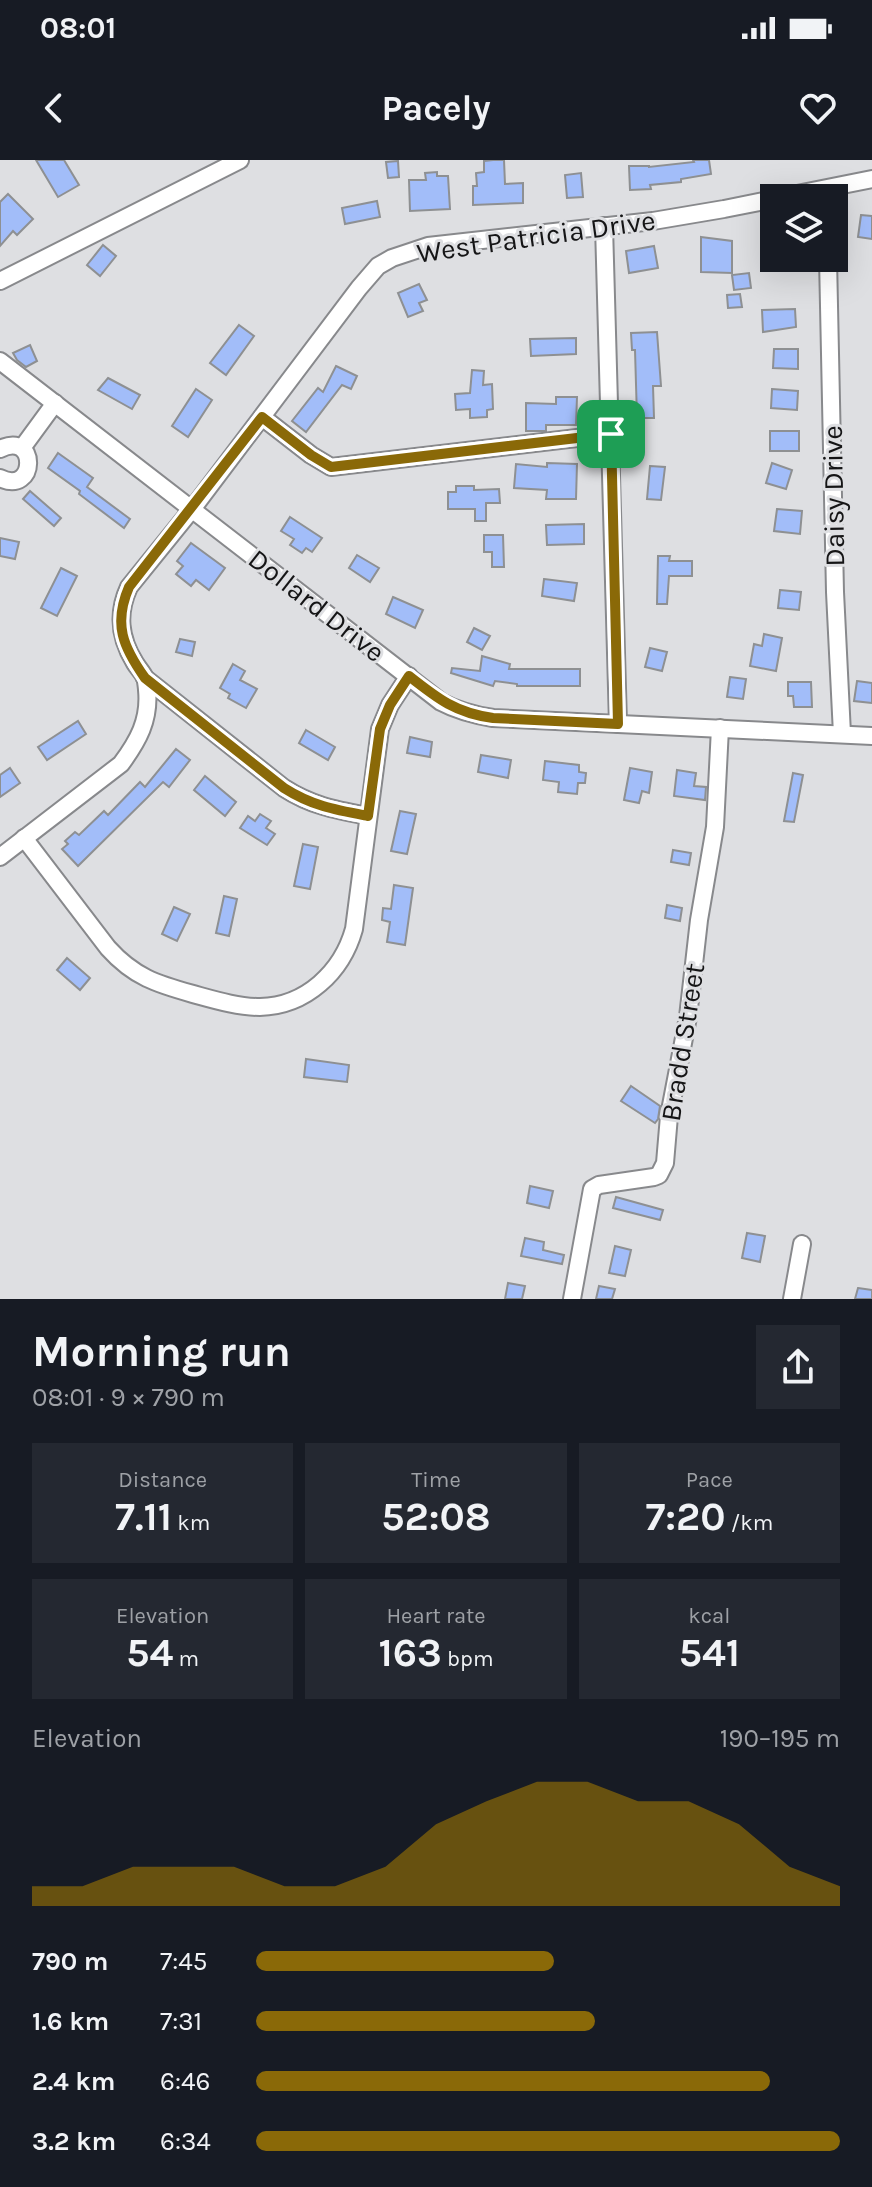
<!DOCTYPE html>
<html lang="en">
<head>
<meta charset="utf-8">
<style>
	body { margin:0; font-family:Karla,sans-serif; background:#242831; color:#f1f3f6; height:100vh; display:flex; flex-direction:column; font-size:30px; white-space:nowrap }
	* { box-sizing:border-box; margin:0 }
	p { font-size:26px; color:#9ea1a6 }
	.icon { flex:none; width:44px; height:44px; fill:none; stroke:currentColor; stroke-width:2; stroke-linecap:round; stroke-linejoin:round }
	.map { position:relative; height:1139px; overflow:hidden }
	.details { display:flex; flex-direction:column; background:#171b24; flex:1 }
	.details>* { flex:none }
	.controls { position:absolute; left:760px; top:24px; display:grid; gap:16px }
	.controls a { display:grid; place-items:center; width:88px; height:88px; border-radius:0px; background:#171b24; box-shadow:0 8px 32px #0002; font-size:40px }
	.pin { position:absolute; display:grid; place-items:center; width:68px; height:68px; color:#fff; margin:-34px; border-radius:16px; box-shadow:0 4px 12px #0006 }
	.round { display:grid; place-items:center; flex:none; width:84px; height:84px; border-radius:0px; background:#242831 }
	.summary { display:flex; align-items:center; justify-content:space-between; height:136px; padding:0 32px }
	h1 { font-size:44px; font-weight:700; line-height:60px }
	.figures { display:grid; grid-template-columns:repeat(3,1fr); gap:12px; height:136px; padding:8px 32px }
	.figures div { display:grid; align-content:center; border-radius:0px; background:#242831; text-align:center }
	.figures b { font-size:40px; font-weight:700 }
	.figures small { font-size:22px; font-weight:400 }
	.figures p { font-size:22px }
	.chart { height:224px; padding:16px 32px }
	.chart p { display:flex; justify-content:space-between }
	.chart svg { width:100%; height:144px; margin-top:8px; fill:#8a6908; opacity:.7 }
	ul { padding:0 32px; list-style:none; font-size:26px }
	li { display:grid; grid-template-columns:128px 96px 1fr; align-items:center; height:60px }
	li i { height:20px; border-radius:10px; background:#8a6908 }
	.status { display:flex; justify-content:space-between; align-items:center; height:56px; padding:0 40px; background:#171b24; direction:ltr }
	.status svg { height:22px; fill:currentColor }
	header { display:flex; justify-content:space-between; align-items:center; height:104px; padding:0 32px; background:#171b24; font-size:36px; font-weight:700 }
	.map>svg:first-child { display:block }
</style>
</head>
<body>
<div class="status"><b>08:01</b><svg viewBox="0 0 49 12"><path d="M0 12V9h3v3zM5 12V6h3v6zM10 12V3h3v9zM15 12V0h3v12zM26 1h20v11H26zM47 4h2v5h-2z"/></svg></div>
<header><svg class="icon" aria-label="back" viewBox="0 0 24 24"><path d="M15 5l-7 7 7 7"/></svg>Pacely<svg class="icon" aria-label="heart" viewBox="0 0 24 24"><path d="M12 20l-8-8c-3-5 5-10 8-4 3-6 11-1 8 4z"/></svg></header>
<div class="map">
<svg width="872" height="1139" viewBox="0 0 872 1139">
	<rect width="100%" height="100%" fill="#dedfe2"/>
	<g fill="#a2bdf9" stroke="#8e9092" stroke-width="2">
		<path d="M36,0H64L79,25L58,37Z"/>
		<path d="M493,0H504L505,24L523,23V43L473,45V26H477L476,13L484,12V1Z"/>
		<path d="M693,0H709L711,14L681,19V22L650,25L651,29L630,30L629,6H649V7L694,2Z"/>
		<path d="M398,1L399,17L388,18L386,2Z"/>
		<path d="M437,12V16H448L450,49L410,51L409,20H426L425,13Z"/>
		<path d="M581,13L583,37L567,38L565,15Z"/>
		<path d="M8,34L33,59L17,75L13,71L0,86V42Z"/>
		<path d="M377,41L380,57L345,64L342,48Z"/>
		<path d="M861,55L872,56V79L858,77Z"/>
		<path d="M701,77L732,81V113L701,112Z"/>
		<path d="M103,85L116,96L100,116L87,105Z"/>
		<path d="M654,86L658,108L629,113L626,91Z"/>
		<path d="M749,113L751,128L734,130L732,115Z"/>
		<path d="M419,124L427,140L419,143L423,151L408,157L398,133Z"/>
		<path d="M740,134L742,147L728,148L727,135Z"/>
		<path d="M795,149L796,167L763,172L762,150Z"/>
		<path d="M239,165L254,176L226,215L210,203Z"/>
		<path d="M657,172L661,226H653L654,258H637L635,190H632L631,173Z"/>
		<path d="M576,178V194L531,196L530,179Z"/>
		<path d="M30,185L37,201L26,207L17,200L13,193Z"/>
		<path d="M774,189H798V209L773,208Z"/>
		<path d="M336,206L357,216L351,229L342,225L306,272L292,261L318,228L323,232Z"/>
		<path d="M472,210L484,211L483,225L492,224L493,249L487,250V257L470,258V249L456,250L455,234L470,233Z"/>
		<path d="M108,218L140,235L132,249L98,230Z"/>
		<path d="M196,229L212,240L188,277L172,266Z"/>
		<path d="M772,229L798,231L797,250L771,248Z"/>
		<path d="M556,237H577L576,265H546V271H526V243L556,244Z"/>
		<rect x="770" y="271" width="29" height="20"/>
		<path d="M58,293L93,318L87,327L130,359L124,368L79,334L80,331L48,308Z"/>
		<path d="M547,303L577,304L576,339H546L547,330L514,328L516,304L547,307Z"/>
		<path d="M772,303L792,310L786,329L766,323Z"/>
		<path d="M650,306L665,307L661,340L647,339Z"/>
		<path d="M456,326H474V330L499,329L500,343H486V361H475V349H448V332H456Z"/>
		<path d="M30,331L61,358L54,366L23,339Z"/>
		<path d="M777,349L802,351L800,374L774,371Z"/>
		<path d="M290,357L322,378L312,392L306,388L302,393L290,385L294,379L281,371Z"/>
		<path d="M584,364V384L547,385L546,365Z"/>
		<path d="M484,375H503L504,407H492V392H484Z"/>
		<path d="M0,378L19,382L15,399L0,396Z"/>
		<path d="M191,383L225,408L209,430L196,420L191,426L176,414L183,406L177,401Z"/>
		<path d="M357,395L379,408L370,422L349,408Z"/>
		<path d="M658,396H670L669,401H692V416H669L667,444H657Z"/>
		<path d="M61,408L77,416L57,456L41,448Z"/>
		<path d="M544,419L577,423L574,441L542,436Z"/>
		<path d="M780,430L801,432L799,450L778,448Z"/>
		<path d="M393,437L423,450L415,468L386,454Z"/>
		<path d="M474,468L490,476L482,490L467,482Z"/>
		<path d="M764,474L782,478L776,511L750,506L754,484L762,486Z"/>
		<path d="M180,479L195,482L192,496L176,492Z"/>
		<path d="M650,488L667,492L662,511L645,507Z"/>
		<path d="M482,496L510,504L509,509H580V526H517V524L495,521L493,526L451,513L452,508L480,511Z"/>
		<path d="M233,504L245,511L240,520L257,529L246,548L228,538L230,534L220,528Z"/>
		<path d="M730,517L746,519L743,539L727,537Z"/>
		<path d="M857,521L872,523V543L854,541Z"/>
		<path d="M788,522H811L812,547H794L793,536H788Z"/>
		<path d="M78,561L86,574L47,600L38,587Z"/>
		<path d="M306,570L335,587L328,600L299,583Z"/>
		<path d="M410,577L432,582L430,597L407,593Z"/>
		<path d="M176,589L190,600L169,627L163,622L78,706L62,689L68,684L65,681L75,672L79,675L104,651L108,655L140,622L145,627Z"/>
		<path d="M481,595L511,600L508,618L478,612Z"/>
		<path d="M545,601L579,605V612L586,613L585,623H578L577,634L558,632L559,622L543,620Z"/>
		<path d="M10,608L20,623L0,637V615Z"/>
		<path d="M630,608L652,612L649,633L642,631L639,643L624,640Z"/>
		<path d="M677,610L696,613L694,626L706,627L705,640L674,636Z"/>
		<path d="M793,613L803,615L794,662L784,661Z"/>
		<path d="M205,616L236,642L225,656L194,630Z"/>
		<path d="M400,651L416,654L407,694L391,691Z"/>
		<path d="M260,654L271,661L266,668L275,674L267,685L240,668L248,656L255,661Z"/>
		<path d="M303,684L318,687L310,729L294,726Z"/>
		<path d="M673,690L691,693L689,705L671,702Z"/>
		<path d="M394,725L413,728L405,785L387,782L390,762L382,760L383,748L391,749Z"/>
		<path d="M224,736L237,739L229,776L216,773Z"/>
		<path d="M667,745L682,748L680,761L665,758Z"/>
		<path d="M174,747L190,754L177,781L162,774Z"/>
		<path d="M67,798L90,818L80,830L57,810Z"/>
		<path d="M306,899L349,905L347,922L304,917Z"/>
		<path d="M631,926L660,946L658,959L655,963L621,941Z"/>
		<path d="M530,1026L553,1031L549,1048L527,1043Z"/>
		<path d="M616,1037L663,1050L660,1060L613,1048Z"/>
		<path d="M747,1073L765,1076L760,1102L742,1098Z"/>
		<path d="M525,1078L544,1082L543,1090L564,1095L562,1104L521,1096Z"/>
		<path d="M615,1086L631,1090L625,1116L609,1113Z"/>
		<path d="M508,1123L525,1126L522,1139H505Z"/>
		<path d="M599,1126L615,1129L612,1139H596Z"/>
		<path d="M858,1128L872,1130V1139H855Z"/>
	</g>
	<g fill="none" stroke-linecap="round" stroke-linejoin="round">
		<defs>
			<g id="minor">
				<path d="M777,38L872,19"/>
				<path d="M604,66L618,564"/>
				<path d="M828,98L835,432L842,574"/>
				<path d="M0,121L240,0"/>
				<path d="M0,201L441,542C458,551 474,555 493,558L872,576"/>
				<path d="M262,257L311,295L331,307L611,274"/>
				<path d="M22,288L55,243"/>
				<path d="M0,289C38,270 37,336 0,318"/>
				<path d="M145,518L284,628C312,646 336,650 368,656"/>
				<path d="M24,678L108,788C134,817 157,824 193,834C215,840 238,847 260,847C306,846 342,812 354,769L380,569L390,545L409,516"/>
				<path d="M0,697L121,604C138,581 150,560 147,530C147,529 146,519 145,518C143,513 138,508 135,503C119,477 117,453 129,427L193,348L359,128L378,106L392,98L428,86L653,61L724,49L774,39"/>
				<path d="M572,1139L592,1029L599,1025L654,1017L659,1015L665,1003L669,956L688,857L699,760L715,667L720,568"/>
				<path d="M792,1139L802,1084"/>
			</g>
		</defs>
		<use href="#minor" stroke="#88898c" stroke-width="20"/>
		<use href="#minor" stroke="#fff" stroke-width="16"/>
	</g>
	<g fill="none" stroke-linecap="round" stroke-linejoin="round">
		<defs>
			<path id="route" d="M262,257L311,295L331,307L611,274L618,564L493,558C456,553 438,539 409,516L390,545L380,569L368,656C336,650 312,646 284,628L145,518C123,487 113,464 129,427Z"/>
		</defs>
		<use href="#route" stroke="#fff" stroke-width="16"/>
		<use href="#route" stroke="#8a6908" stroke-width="10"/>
	</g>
	<g text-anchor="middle" stroke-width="6" stroke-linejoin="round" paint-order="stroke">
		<g font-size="28" fill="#151516" stroke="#dedfe2">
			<text transform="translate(536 76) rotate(-8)" y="10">West Patricia Drive</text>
			<text transform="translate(833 336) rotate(-91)" y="10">Daisy Drive</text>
			<text transform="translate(317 445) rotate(38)" y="10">Dollard Drive</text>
			<text transform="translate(682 882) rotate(-81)" y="10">Bradd Street</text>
		</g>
	</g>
</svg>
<div class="controls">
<a><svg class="icon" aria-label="layers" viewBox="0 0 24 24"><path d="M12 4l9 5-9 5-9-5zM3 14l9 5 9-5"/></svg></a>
</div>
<div class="pin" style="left:611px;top:274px;background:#1e9e55"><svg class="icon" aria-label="arrive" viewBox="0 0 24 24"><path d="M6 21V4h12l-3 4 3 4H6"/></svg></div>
</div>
<section class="details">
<div class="summary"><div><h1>Morning run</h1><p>08:01 · 9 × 790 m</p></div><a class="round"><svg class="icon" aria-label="share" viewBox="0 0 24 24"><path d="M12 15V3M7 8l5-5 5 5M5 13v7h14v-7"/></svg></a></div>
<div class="figures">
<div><p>Distance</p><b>7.11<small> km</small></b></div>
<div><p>Time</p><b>52:08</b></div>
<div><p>Pace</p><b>7:20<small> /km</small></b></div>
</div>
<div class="figures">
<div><p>Elevation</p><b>54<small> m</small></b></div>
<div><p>Heart rate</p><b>163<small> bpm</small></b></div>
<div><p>kcal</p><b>541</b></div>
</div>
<div class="chart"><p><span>Elevation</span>190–195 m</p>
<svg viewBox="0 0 160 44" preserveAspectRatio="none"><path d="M0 44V38L10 38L20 32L30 32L40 32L50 38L60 38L70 32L80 19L90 12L100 6L110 6L120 12L130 12L140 19L150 32L160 38V44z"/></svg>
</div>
<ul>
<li><b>790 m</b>7:45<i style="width:51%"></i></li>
<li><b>1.6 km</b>7:31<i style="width:58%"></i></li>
<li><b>2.4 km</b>6:46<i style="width:88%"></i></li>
<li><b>3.2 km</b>6:34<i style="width:100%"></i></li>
</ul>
</section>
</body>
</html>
